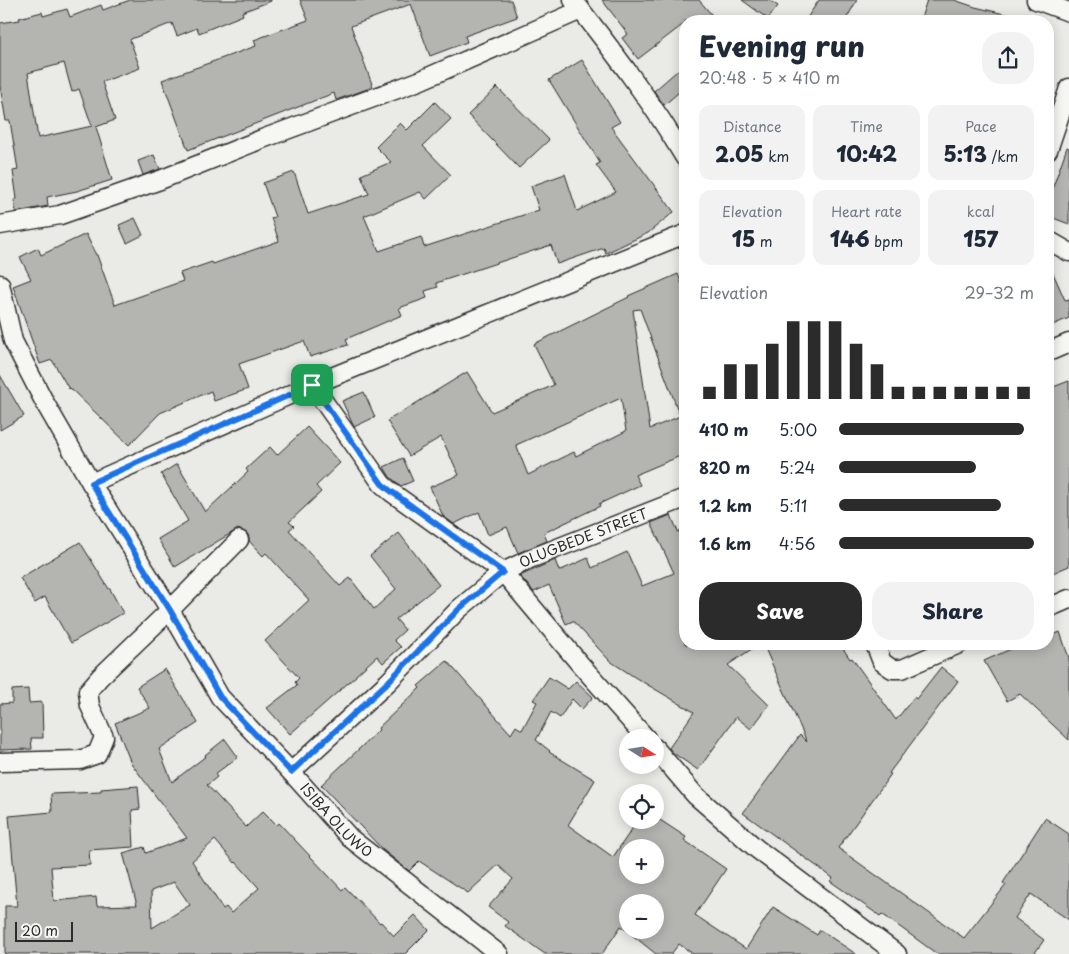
<!DOCTYPE html>
<html lang="en">
<head>
<meta charset="utf-8">
<style>
	body { margin:0; font-family:"Playpen Sans",sans-serif; background:#f2f2f3; color:#1f2937; height:100vh; display:flex; flex-direction:column; font-size:19px; white-space:nowrap }
	* { box-sizing:border-box; margin:0 }
	p { font-size:16px; color:#747a83 }
	.icon { flex:none; width:28px; height:28px; fill:none; stroke:currentColor; stroke-width:2; stroke-linecap:round; stroke-linejoin:round }
	.map { position:relative; flex:1; overflow:hidden }
	.sheet { position:absolute; left:679px; top:15px; width:375px; height:635px; display:flex; flex-direction:column; background:#fff; border-radius:20px; box-shadow:0 2px 12px #0003 }
	.sheet>* { flex:none }
	.needle { width:32px; rotate:102deg }
	.controls { position:absolute; left:619px; top:729px; display:grid; gap:10px }
	.controls a { display:grid; place-items:center; width:45px; height:45px; border-radius:50%; background:#fff; box-shadow:0 2px 12px #0003; font-size:25px }
	.scale { position:absolute; left:15px; bottom:12px; width:58px; box-sizing:border-box; padding-left:5px; border:2px solid #2b2b2b; border-top:0; font-size:14px; line-height:18px; white-space:nowrap; color:#2b2b2b; -webkit-text-stroke:4px #f6f6f2; paint-order:stroke }
	.pin { position:absolute; display:grid; place-items:center; width:42px; height:42px; color:#fff; margin:-21px; border-radius:10px; box-shadow:0 2px 8px #0006 }
	.round { display:grid; place-items:center; flex:none; width:52px; height:52px; border-radius:20px; background:#f2f2f3 }
	.head { display:flex; align-items:center; justify-content:space-between; height:85px; padding:0 20px }
	h1 { font-size:28px; font-weight:800; line-height:38px }
	.stats { display:grid; grid-template-columns:repeat(3,1fr); gap:8px; height:85px; padding:5px 20px }
	.stats div { display:grid; align-content:center; border-radius:12px; background:#f2f2f3; text-align:center }
	.stats b { font-size:21px; font-weight:800 }
	.stats small { font-size:14px; font-weight:400 }
	.stats p { font-size:14px }
	.chart { height:140px; padding:10px 20px }
	.chart p { display:flex; justify-content:space-between }
	.chart svg { width:100%; height:90px; margin-top:5px; stroke:#2b2b2b; stroke-width:6 }
	.button { display:flex; gap:10px; margin-top:auto; padding:10px 20px }
	.button a { flex:1; height:58px; border-radius:20px; background:#2b2b2b; color:#fff; font-size:20px; font-weight:800; line-height:58px; text-align:center }
	.button a+a { background:#f2f2f3; color:#1f2937 }
	ul { padding:0 20px; list-style:none; font-size:16px }
	li { display:grid; grid-template-columns:80px 60px 1fr; align-items:center; height:38px }
	li i { height:12px; border-radius:6px; background:#2b2b2b }
	.map>svg:first-child { display:block }
</style>
</head>
<body>
<div class="map">
<svg width="1069" height="954" viewBox="0 0 1069 954">
	<rect width="100%" height="100%" fill="#eaeae6"/>
	<filter id="ink" filterUnits="userSpaceOnUse"><feTurbulence type="fractalNoise" baseFrequency=".02" numOctaves="2"/><feDisplacementMap in="SourceGraphic" scale="10" xChannelSelector="R" yChannelSelector="G"/><feConvolveMatrix kernelMatrix="1 2 1 2 8 2 1 2 1" color-interpolation-filters="sRGB"/></filter>
	<g filter="url(#ink)">
		<g fill="#b4b4b1" stroke="#2b2b2b" fill-rule="evenodd">
			<path d="M130,0H271V1L242,12L243,15L199,33L197,28L177,36L172,23L131,39L130,40L140,68L102,82L115,120L96,127L112,180L77,191L47,197L48,206L16,212L14,200L17,199L13,171L18,170L10,121H6L0,86V23L20,20L19,18L42,12L43,16L67,9L70,17L101,5L103,10ZM64,63L72,92L79,89L92,126L38,138L28,73Z"/>
			<path d="M300,0H511L517,17L465,36L467,42L430,56L411,4L351,26L373,87L336,100L334,93L188,150L162,80L256,46L254,40L308,20Z"/>
			<path d="M602,0H699L717,21H685V23L638,59L622,38L628,34Z"/>
			<path d="M742,0H769L778,6L768,19Z"/>
			<path d="M819,0H857L845,21H805Z"/>
			<path d="M927,0H954L975,7L1009,15V21H920Z"/>
			<path d="M582,60L620,122L611,127L674,212L648,233L606,253L604,248L557,264L551,245L436,283L438,287L425,291L427,298L399,308L402,315L346,339L348,345L310,357L304,341L239,364L248,389L214,401L211,391L160,413L129,445L70,388L69,389L52,360L40,364L13,286L31,279L20,257L38,248L41,255L86,234L96,255H97L115,305L183,281L180,273L212,262L213,264L279,241L271,218L275,217L263,183L294,172L308,214L369,194L361,175L391,162L376,147L400,123L407,130L435,102L451,119L423,146L451,175L426,199L420,192L364,216L379,251L421,237L424,247L539,210L531,186L565,174L577,211L616,192L596,165L600,163L549,80Z"/>
			<path d="M685,64V87L664,105L654,91Z"/>
			<path d="M497,87L549,140L519,168L468,115Z"/>
			<path d="M1067,147L1069,148V224L1048,216V201Z"/>
			<path d="M154,155L160,169L143,175L138,161Z"/>
			<path d="M135,218L143,235L127,243L119,225Z"/>
			<path d="M1048,262L1065,300L1069,299V318L1048,327Z"/>
			<path d="M678,274L685,292V454L635,475L640,485L599,504L600,506L544,533L547,541L518,553L507,527L488,535L479,512L454,524L443,516L430,487L459,475L441,437L409,456L387,421L467,372L492,412L554,385L534,344L629,297L628,296ZM640,309L680,416L650,429L633,310ZM621,398L626,431L576,456L574,452L528,475L516,445Z"/>
			<path d="M0,375L24,416L0,430Z"/>
			<path d="M1069,381V566L1048,575V389Z"/>
			<path d="M364,392L375,417L354,427L342,401Z"/>
			<path d="M307,427L340,463L316,486L321,492L289,522L294,526L289,530L340,586L350,578L374,609L396,589L370,556L399,533L439,585L396,619L405,630L394,640L401,647L383,663L377,656L356,675V676L290,734L267,708L297,685L295,682L299,678L265,641L309,600L266,553L263,556L249,541V537L247,533L238,529L175,567L158,539L188,521L161,474L177,464L205,512L248,472L246,469L270,447L277,455Z"/>
			<path d="M403,458L413,481L401,486L390,477L384,467Z"/>
			<path d="M671,515L678,532L685,529V644H759L728,665L769,705L751,729L736,717L698,770L673,753L669,748L694,712L636,678L610,661L573,621L566,624L549,585L534,592L520,576L555,560L559,571L588,558L592,568L627,552L642,586L674,573L651,523Z"/>
			<path d="M80,542L109,589H110L123,613L71,643L45,597L35,603L20,578Z"/>
			<path d="M1060,632L1069,658V740L1020,694L1007,701L984,661L1022,644H1048V637Z"/>
			<path d="M763,644H840L850,659L852,658L896,720L914,697L916,699L941,667L958,681L889,773L891,774L838,848L964,938L1006,885L1003,883L1045,818L1069,834V920L1031,894L1015,918L1044,940L1034,954H937L882,914L880,916L830,881L833,878L743,813L800,735L807,742Z"/>
			<path d="M447,661L511,734L516,726L522,730L537,702L533,700L549,677L568,689L576,681L593,697L582,709L572,699L560,718L551,712L536,740L550,751L549,752L595,780L568,825L613,857L638,820H660L686,837L684,840L726,869L695,915L746,949L773,907L817,935L820,930L856,954H693L679,944L671,954H656L621,926L602,954H545L505,926L508,922L488,907L513,879L498,865L468,893L419,861L409,871L383,850L321,785L379,730L378,728L420,688L418,686ZM628,848H655V875H628ZM628,902H655V930H628Z"/>
			<path d="M165,669L198,723L159,749L172,782L206,756L205,755L225,739L238,757L215,774L217,777L207,785L246,827L263,811L277,825L279,823L342,890L345,887L380,923L381,922L394,936L415,915L429,930L405,954H5V906H17L9,816L52,812L51,794L101,792V789L138,786L140,809L132,810L134,847L89,850L90,865L51,867L54,901L96,897L97,906L137,905L123,853L144,847L146,853L187,838L131,763L115,723L150,708L137,687ZM215,840L235,863L236,862L259,888L231,913L226,907L223,909L192,861ZM174,882L190,905L152,928L151,891Z"/>
			<path d="M28,689L29,703L42,702L43,738H31L32,749L0,750V704L12,703V690Z"/>
		</g>
		<g fill="none" stroke-linecap="round" stroke-linejoin="round">
			<defs>
				<g id="minor">
					<path d="M573,0C613,51 652,102 685,158"/>
					<path d="M1036,0L1069,12"/>
					<path d="M1048,150L1069,88"/>
					<path d="M0,225L60,215L160,180L262,139L419,81L581,10"/>
					<path d="M1048,240L1069,252"/>
					<path id="s1" d="M0,284L13,341L46,405L91,483L170,610L220,697L291,772L350,838L499,954"/>
					<path d="M1048,352L1069,343"/>
					<path d="M312,385L382,484L391,492L503,572L580,664L646,738"/>
					<path d="M91,483L312,385L685,234"/>
					<path d="M1048,608L1069,599"/>
					<path d="M875,644L882,662L892,669H902L959,644"/>
					<path d="M655,748L695,795L757,849L897,954"/>
					<path d="M0,762L80,760L97,754L104,737L90,706L88,691L100,677L170,610L239,540"/>
					<path id="s2" d="M291,772L387,683L459,609L503,572L532,558L685,498"/>
				</g>
			</defs>
			<use href="#minor" stroke="#2b2b2b" stroke-width="21"/>
			<use href="#minor" stroke="#f6f6f2" stroke-width="18"/>
		</g>
	</g>
	<g fill="none" stroke-linecap="round" stroke-linejoin="round" filter="url(#ink)">
		<defs>
			<path id="route" d="M312,385L382,484L392,492L503,572L459,609L387,683L291,772L220,697L170,610L91,483Z"/>
		</defs>
		<use href="#route" stroke="#fff" stroke-width="10"/>
		<use href="#route" stroke="#1a73e8" stroke-width="6"/>
	</g>
	<g text-anchor="middle" stroke-width="5" stroke-linejoin="round" paint-order="stroke">
		<g font-size="14" fill="#2b2b2b" stroke="#f6f6f2">
			<text dy="5" stroke="none"><textPath href="#s2" startOffset="379">OLUGBEDE STREET</textPath></text>
			<text dy="5" stroke="none"><textPath href="#s1" startOffset="640">ISIBA OLUWO</textPath></text>
		</g>
	</g>
</svg>
<div class="controls">
<a><svg class="needle" viewBox="-14 -14 28 28"><path d="M0-13l5 13h-10z" fill="#e53935"/><path d="M0 13l5-13h-10z" fill="#747a83"/></svg></a>
<a><svg class="icon" aria-label="locate" viewBox="0 0 24 24"><circle cx="12" cy="12" r="6"/><path d="M12 2v4M12 18v4M2 12h4M18 12h4"/></svg></a>
<a>+</a>
<a>−</a>
</div>
<div class="scale">20 m</div>
<div class="pin" style="left:312px;top:385px;background:#1e9e55"><svg class="icon" aria-label="arrive" viewBox="0 0 24 24"><path d="M6 21V4h12l-3 4 3 4H6"/></svg></div>
<section class="sheet">
<div class="head"><div><h1>Evening run</h1><p>20:48 · 5 × 410 m</p></div><a class="round"><svg class="icon" aria-label="share" viewBox="0 0 24 24"><path d="M12 15V3M7 8l5-5 5 5M5 13v7h14v-7"/></svg></a></div>
<div class="stats">
<div><p>Distance</p><b>2.05<small> km</small></b></div>
<div><p>Time</p><b>10:42</b></div>
<div><p>Pace</p><b>5:13<small> /km</small></b></div>
</div>
<div class="stats">
<div><p>Elevation</p><b>15<small> m</small></b></div>
<div><p>Heart rate</p><b>146<small> bpm</small></b></div>
<div><p>kcal</p><b>157</b></div>
</div>
<div class="chart"><p><span>Elevation</span>29–32 m</p>
<svg viewBox="0 0 160 44" preserveAspectRatio="none"><path d="M5 44V38M15 44V27M25 44V27M35 44V17M45 44V6M55 44V6M65 44V6M75 44V17M85 44V27M95 44V38M105 44V38M115 44V38M125 44V38M135 44V38M145 44V38M155 44V38"/></svg>
</div>
<ul>
<li><b>410 m</b>5:00<i style="width:95%"></i></li>
<li><b>820 m</b>5:24<i style="width:70%"></i></li>
<li><b>1.2 km</b>5:11<i style="width:83%"></i></li>
<li><b>1.6 km</b>4:56<i style="width:100%"></i></li>
</ul>
<div class="button"><a>Save</a><a>Share</a></div>
</section>
</div>
</body>
</html>
